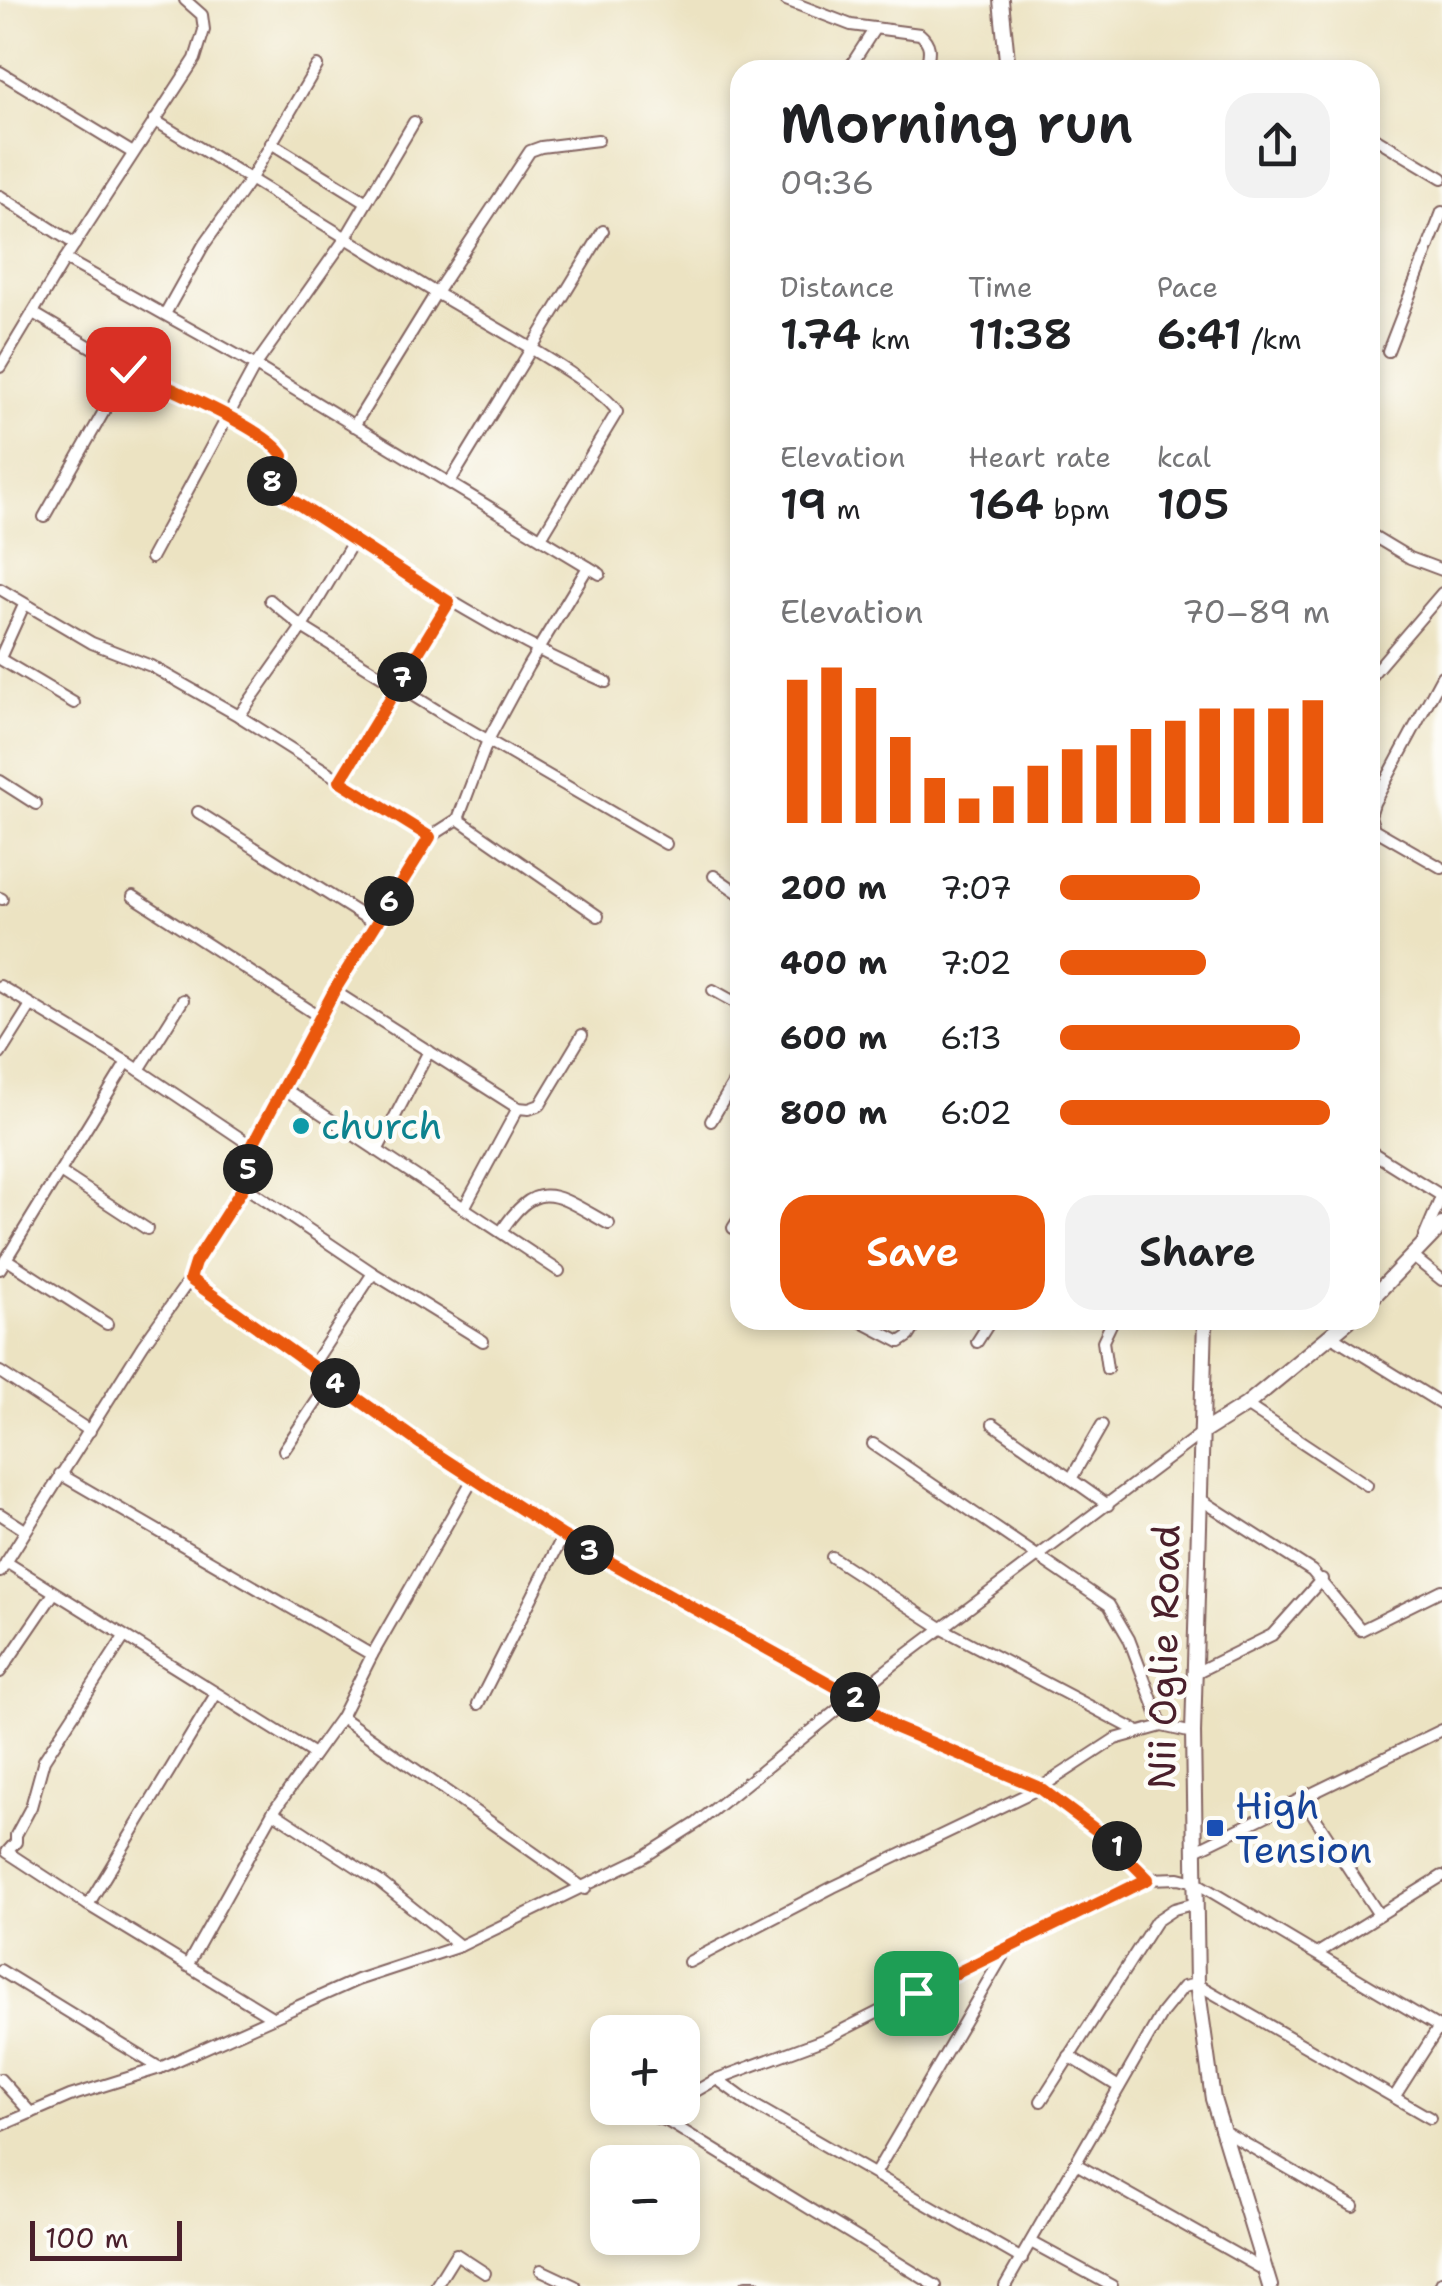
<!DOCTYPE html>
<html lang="en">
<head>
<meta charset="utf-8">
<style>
	body { margin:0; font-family:"Shantell Sans",sans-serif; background:#f2f2f2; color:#202124; height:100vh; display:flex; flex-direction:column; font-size:38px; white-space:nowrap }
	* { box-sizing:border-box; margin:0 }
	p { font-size:32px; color:#757577 }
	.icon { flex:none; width:55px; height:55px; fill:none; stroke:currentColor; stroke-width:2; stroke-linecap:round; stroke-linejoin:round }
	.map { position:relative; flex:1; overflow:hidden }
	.side { position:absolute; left:730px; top:60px; width:650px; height:1270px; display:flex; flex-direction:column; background:#fff; border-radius:30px; box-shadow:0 5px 15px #0003 }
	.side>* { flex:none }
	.fabs { position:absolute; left:590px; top:2015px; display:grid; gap:20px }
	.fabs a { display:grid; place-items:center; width:110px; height:110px; border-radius:20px; background:#fff; box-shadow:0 5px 15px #0003; font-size:50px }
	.scale { position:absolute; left:30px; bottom:25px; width:152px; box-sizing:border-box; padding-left:10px; border:5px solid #4a1f2b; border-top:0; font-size:28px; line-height:35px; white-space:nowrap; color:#4a1f2b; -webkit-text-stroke:8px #fdfcf7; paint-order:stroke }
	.pin { position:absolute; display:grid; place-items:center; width:85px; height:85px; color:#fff; margin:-42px; border-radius:20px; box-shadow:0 5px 15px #0006 }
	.km { position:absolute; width:50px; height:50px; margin:-25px; border-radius:50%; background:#222; color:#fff; font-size:28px; line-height:50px; text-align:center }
	.round { display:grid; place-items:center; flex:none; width:105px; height:105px; border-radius:30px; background:#f2f2f2 }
	.headline { display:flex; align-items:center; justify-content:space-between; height:170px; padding:0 50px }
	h1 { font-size:55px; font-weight:600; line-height:75px }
	.stats { display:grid; grid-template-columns:repeat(3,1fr); gap:15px; height:170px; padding:10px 50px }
	.stats div { display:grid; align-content:center }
	.stats b { font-size:42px; font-weight:600 }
	.stats small { font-size:28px; font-weight:400 }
	.stats p { font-size:28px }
	.chart { height:280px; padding:20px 50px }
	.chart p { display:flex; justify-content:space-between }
	.chart svg { width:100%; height:180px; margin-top:10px; stroke:#ea580c; stroke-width:6 }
	.action { display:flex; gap:20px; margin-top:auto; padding:20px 50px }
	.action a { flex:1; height:115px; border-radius:30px; background:#ea580c; color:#fff; font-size:40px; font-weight:600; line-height:115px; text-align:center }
	.action a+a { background:#f2f2f2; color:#202124 }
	ul { padding:0 50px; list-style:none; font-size:32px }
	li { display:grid; grid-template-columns:160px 120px 1fr; align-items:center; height:75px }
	li i { height:25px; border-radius:12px; background:#ea580c }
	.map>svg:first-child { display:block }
</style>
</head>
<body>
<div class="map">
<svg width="1442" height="2286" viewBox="0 0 1442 2286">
	<rect width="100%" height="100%" fill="#fdfcf7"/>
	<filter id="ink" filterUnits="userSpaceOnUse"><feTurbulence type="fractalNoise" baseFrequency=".01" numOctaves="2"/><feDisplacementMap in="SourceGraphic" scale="20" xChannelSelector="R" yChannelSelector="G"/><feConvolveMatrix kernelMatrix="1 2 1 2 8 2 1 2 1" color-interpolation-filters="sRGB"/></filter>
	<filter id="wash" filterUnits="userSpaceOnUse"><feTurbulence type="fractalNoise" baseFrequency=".0048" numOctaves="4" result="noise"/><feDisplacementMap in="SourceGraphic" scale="40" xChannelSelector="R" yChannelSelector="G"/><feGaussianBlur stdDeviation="2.25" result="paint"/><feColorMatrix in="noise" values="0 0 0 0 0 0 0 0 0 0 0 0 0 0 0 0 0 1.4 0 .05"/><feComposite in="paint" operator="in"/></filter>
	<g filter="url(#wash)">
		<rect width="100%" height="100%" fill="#ece3c2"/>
	</g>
	<g filter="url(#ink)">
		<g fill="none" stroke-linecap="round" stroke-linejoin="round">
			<defs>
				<g id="street">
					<path d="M786,0L851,25L920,34C933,45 929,54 926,70"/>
					<path d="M848,70L875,28"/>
					<path d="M0,72L133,153"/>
					<path d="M154,120L436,293L530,151L541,147L598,140"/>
					<path d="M1370,135L1442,178"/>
					<path d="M271,143L365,201"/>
					<path d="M0,196L75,244"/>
					<path d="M65,259L244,359L600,574"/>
					<path d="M33,313L128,369L44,517"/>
					<path d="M165,314L203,246L250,180L317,66"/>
					<path d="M1388,351L1442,212"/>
					<path d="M0,367L65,259L195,59L204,30L202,15L185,0"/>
					<path d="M128,369C160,384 270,430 283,456L273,481L275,489C385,559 486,630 606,682"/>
					<path d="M354,426L436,293C468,312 606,387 617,412L541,538"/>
					<path d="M450,482L603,231"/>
					<path d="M1370,534L1410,558L1442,570"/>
					<path d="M151,558L255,366L345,239L414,122"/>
					<path d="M0,589L92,643L151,666L239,716L430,837"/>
					<path d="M270,600L302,627L446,716L666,844"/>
					<path d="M0,658L24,605"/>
					<path d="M0,659L74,703"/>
					<path d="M1442,676L1374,803L1370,816L1374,829L1442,868"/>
					<path d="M1370,677L1442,593"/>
					<path d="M239,716L302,627L354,540"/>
					<path d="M0,781L36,804"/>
					<path d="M340,781L449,602"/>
					<path d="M198,812L374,923"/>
					<path d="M458,819L598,916"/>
					<path d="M714,876L740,894"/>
					<path d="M133,896L320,1017"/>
					<path d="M0,898L2,899"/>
					<path d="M0,986L127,1062L252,1146L334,991L374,923L430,837L458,819L488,740L528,666L588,567"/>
					<path d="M713,990L740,1005"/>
					<path d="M334,991L518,1108L529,1109L540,1105L582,1035"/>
					<path d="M0,1054L31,1005"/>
					<path d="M139,1070L183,1000"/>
					<path d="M283,1088L559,1271"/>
					<path d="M711,1121L740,1072"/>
					<path d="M377,1151L429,1051"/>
					<path d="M1370,1151L1442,1196"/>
					<path d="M60,1172L147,1229"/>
					<path d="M244,1186L373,1273L483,1341"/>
					<path d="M464,1208L518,1108"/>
					<path d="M733,1228L740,1217"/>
					<path d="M501,1232C538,1174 558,1196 609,1224"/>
					<path d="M1423,1240L1442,1195"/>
					<path d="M1412,1256L1442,1280"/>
					<path d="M6,1259L107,1324"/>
					<path d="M0,1269L127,1062"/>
					<path d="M190,1279L421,1445L563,1536L855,1697L895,1727L1040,1788L1108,1839L1148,1879L1179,1878L1195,1882L1442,2029"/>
					<path d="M858,1320L900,1342L909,1336L919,1320"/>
					<path d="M1332,1336L1442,1404"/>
					<path d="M977,1342L991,1320"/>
					<path d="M312,1366L373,1273"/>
					<path d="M1107,1369L1103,1341L1113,1320"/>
					<path d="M0,1372L90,1431"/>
					<path d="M1246,1405L1367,1485"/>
					<path d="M993,1424L1108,1505"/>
					<path d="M873,1444L1109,1605L1129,1639L1162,1726"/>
					<path d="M284,1450L331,1380"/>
					<path d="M60,1474L372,1655"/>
					<path d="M1071,1479L1102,1425"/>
					<path d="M1200,1499L1312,1571L1361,1630L1442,1590"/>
					<path d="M0,1514L25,1530"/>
					<path d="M832,1557L943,1629L1137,1731"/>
					<path d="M6,1562L314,1754"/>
					<path d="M0,1572L143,1345L190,1279L195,1263L244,1186L252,1146"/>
					<path d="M124,1637L44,1760L31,1807L16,1835V1842L7,1852L88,1905L272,2017"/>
					<path d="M0,1672L54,1593"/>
					<path d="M1197,1672L1272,1635L1322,1579"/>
					<path d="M478,1704L563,1536"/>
					<path d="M341,1717L585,1889"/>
					<path d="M1303,1799L1379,1915"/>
					<path d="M273,1812L380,1882L460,1946"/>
					<path d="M1194,1851L1442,1730"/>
					<path d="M88,1905L216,1694"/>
					<path d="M1318,1953L1442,1876"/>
					<path d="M689,1962L833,1887L1040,1788L1115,1739L1162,1726L1193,1733"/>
					<path d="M187,1966L273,1812L341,1717L372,1655L473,1479"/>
					<path d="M0,1970L160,2068"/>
					<path d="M1069,2056L1119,2087"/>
					<path d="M0,2079L31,2113"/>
					<path d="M717,2079L747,2101L1022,2259"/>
					<path d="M1395,2096L1439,2027"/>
					<path d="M682,2099L717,2079L825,2039L1080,1910L1148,1879"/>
					<path d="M1041,2101L1156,1921L1174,1909L1196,1903"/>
					<path d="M668,2108L654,2117L667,2121L936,2286"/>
					<path d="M0,2126L70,2096L160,2068L357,1980L460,1946L642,1858L697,1823L893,1665L1203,1432"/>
					<path d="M1220,2129L1353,2206"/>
					<path d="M1076,2164L1264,2270"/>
					<path d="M875,2174L1008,1947"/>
					<path d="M1031,2242L1112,2286"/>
					<path d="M541,2270L575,2286"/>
					<path d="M436,2286L456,2254L485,2273"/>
					<path d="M746,2286H755"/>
					<path d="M1005,2286L1162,2013L1183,1987L1197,1984L1430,2118"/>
					<path d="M1440,2286L1442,2282"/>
				</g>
				<g id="secondary">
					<path d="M1001,0L1008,70"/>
					<path d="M1370,1300L1442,1225"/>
					<path d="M1205,1320L1193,1733L1197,1984L1213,2099L1270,2286"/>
					<path d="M1203,1432L1246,1405L1349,1320"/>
				</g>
			</defs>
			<use href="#street" stroke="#836460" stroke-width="14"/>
			<use href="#secondary" stroke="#836460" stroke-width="18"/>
			<use href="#street" stroke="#fff" stroke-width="10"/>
			<use href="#secondary" stroke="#fff" stroke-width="14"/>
		</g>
	</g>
	<g fill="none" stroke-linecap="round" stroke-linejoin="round" filter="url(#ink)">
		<defs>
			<path id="route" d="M128,369C160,384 270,430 283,456L272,481L275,489L449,602L340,781L430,837L334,991L252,1146L244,1186L195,1263L190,1279L421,1444L563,1536L856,1698L894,1727L1040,1788L1108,1839L1148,1879L916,1993"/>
		</defs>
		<use href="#route" stroke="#fff" stroke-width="20"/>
		<use href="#route" stroke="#ea580c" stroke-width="12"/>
	</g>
	<circle fill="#0f9aa8" stroke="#fdfcf7" stroke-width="4" cx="301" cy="1126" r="10"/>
	<rect fill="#1a4fb4" stroke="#fdfcf7" stroke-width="4" x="1205" y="1818" width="20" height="20" rx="5"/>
	<g text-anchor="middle" stroke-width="9" stroke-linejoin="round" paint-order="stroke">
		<g font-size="38" fill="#0d838f" stroke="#fdfcf7" text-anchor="start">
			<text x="321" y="1139">church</text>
		</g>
		<g font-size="38" fill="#4a1f2b" stroke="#fdfcf7">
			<text transform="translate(1164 1657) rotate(-89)" y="13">Nii Oglie Road</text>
		</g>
		<g font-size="38" fill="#164399" stroke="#fdfcf7" text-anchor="start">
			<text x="1235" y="1819">High<tspan x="1235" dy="44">Tension</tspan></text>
		</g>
	</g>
</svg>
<div class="fabs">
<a>+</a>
<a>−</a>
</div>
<div class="scale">100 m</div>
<div class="pin" style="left:916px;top:1993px;background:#1e9e55"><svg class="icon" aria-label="arrive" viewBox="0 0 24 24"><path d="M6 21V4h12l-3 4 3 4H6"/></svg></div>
<div class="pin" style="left:128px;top:369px;background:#d93025"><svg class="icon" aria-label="check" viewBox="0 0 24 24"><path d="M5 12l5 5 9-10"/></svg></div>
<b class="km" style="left:1117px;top:1846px">1</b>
<b class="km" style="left:855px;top:1697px">2</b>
<b class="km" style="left:589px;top:1550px">3</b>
<b class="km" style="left:335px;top:1383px">4</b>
<b class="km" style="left:248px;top:1169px">5</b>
<b class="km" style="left:389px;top:901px">6</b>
<b class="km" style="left:402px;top:677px">7</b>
<b class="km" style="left:272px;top:481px">8</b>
<section class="side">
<div class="headline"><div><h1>Morning run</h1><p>09:36</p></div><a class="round"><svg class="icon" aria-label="share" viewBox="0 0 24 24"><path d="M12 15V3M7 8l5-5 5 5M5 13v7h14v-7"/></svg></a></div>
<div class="stats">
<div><p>Distance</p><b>1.74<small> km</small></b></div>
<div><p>Time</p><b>11:38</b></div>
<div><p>Pace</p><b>6:41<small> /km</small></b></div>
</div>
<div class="stats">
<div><p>Elevation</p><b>19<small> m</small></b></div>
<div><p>Heart rate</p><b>164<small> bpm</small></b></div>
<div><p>kcal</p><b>105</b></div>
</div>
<div class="chart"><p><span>Elevation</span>70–89 m</p>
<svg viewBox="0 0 160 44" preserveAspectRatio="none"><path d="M5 44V9M15 44V6M25 44V11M35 44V23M45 44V33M55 44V38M65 44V35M75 44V30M85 44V26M95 44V25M105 44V21M115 44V19M125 44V16M135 44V16M145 44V16M155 44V14"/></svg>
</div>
<ul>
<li><b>200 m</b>7:07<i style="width:52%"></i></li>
<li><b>400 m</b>7:02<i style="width:54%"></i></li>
<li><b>600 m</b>6:13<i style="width:89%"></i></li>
<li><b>800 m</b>6:02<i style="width:100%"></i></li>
</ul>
<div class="action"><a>Save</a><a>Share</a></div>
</section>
</div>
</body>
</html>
